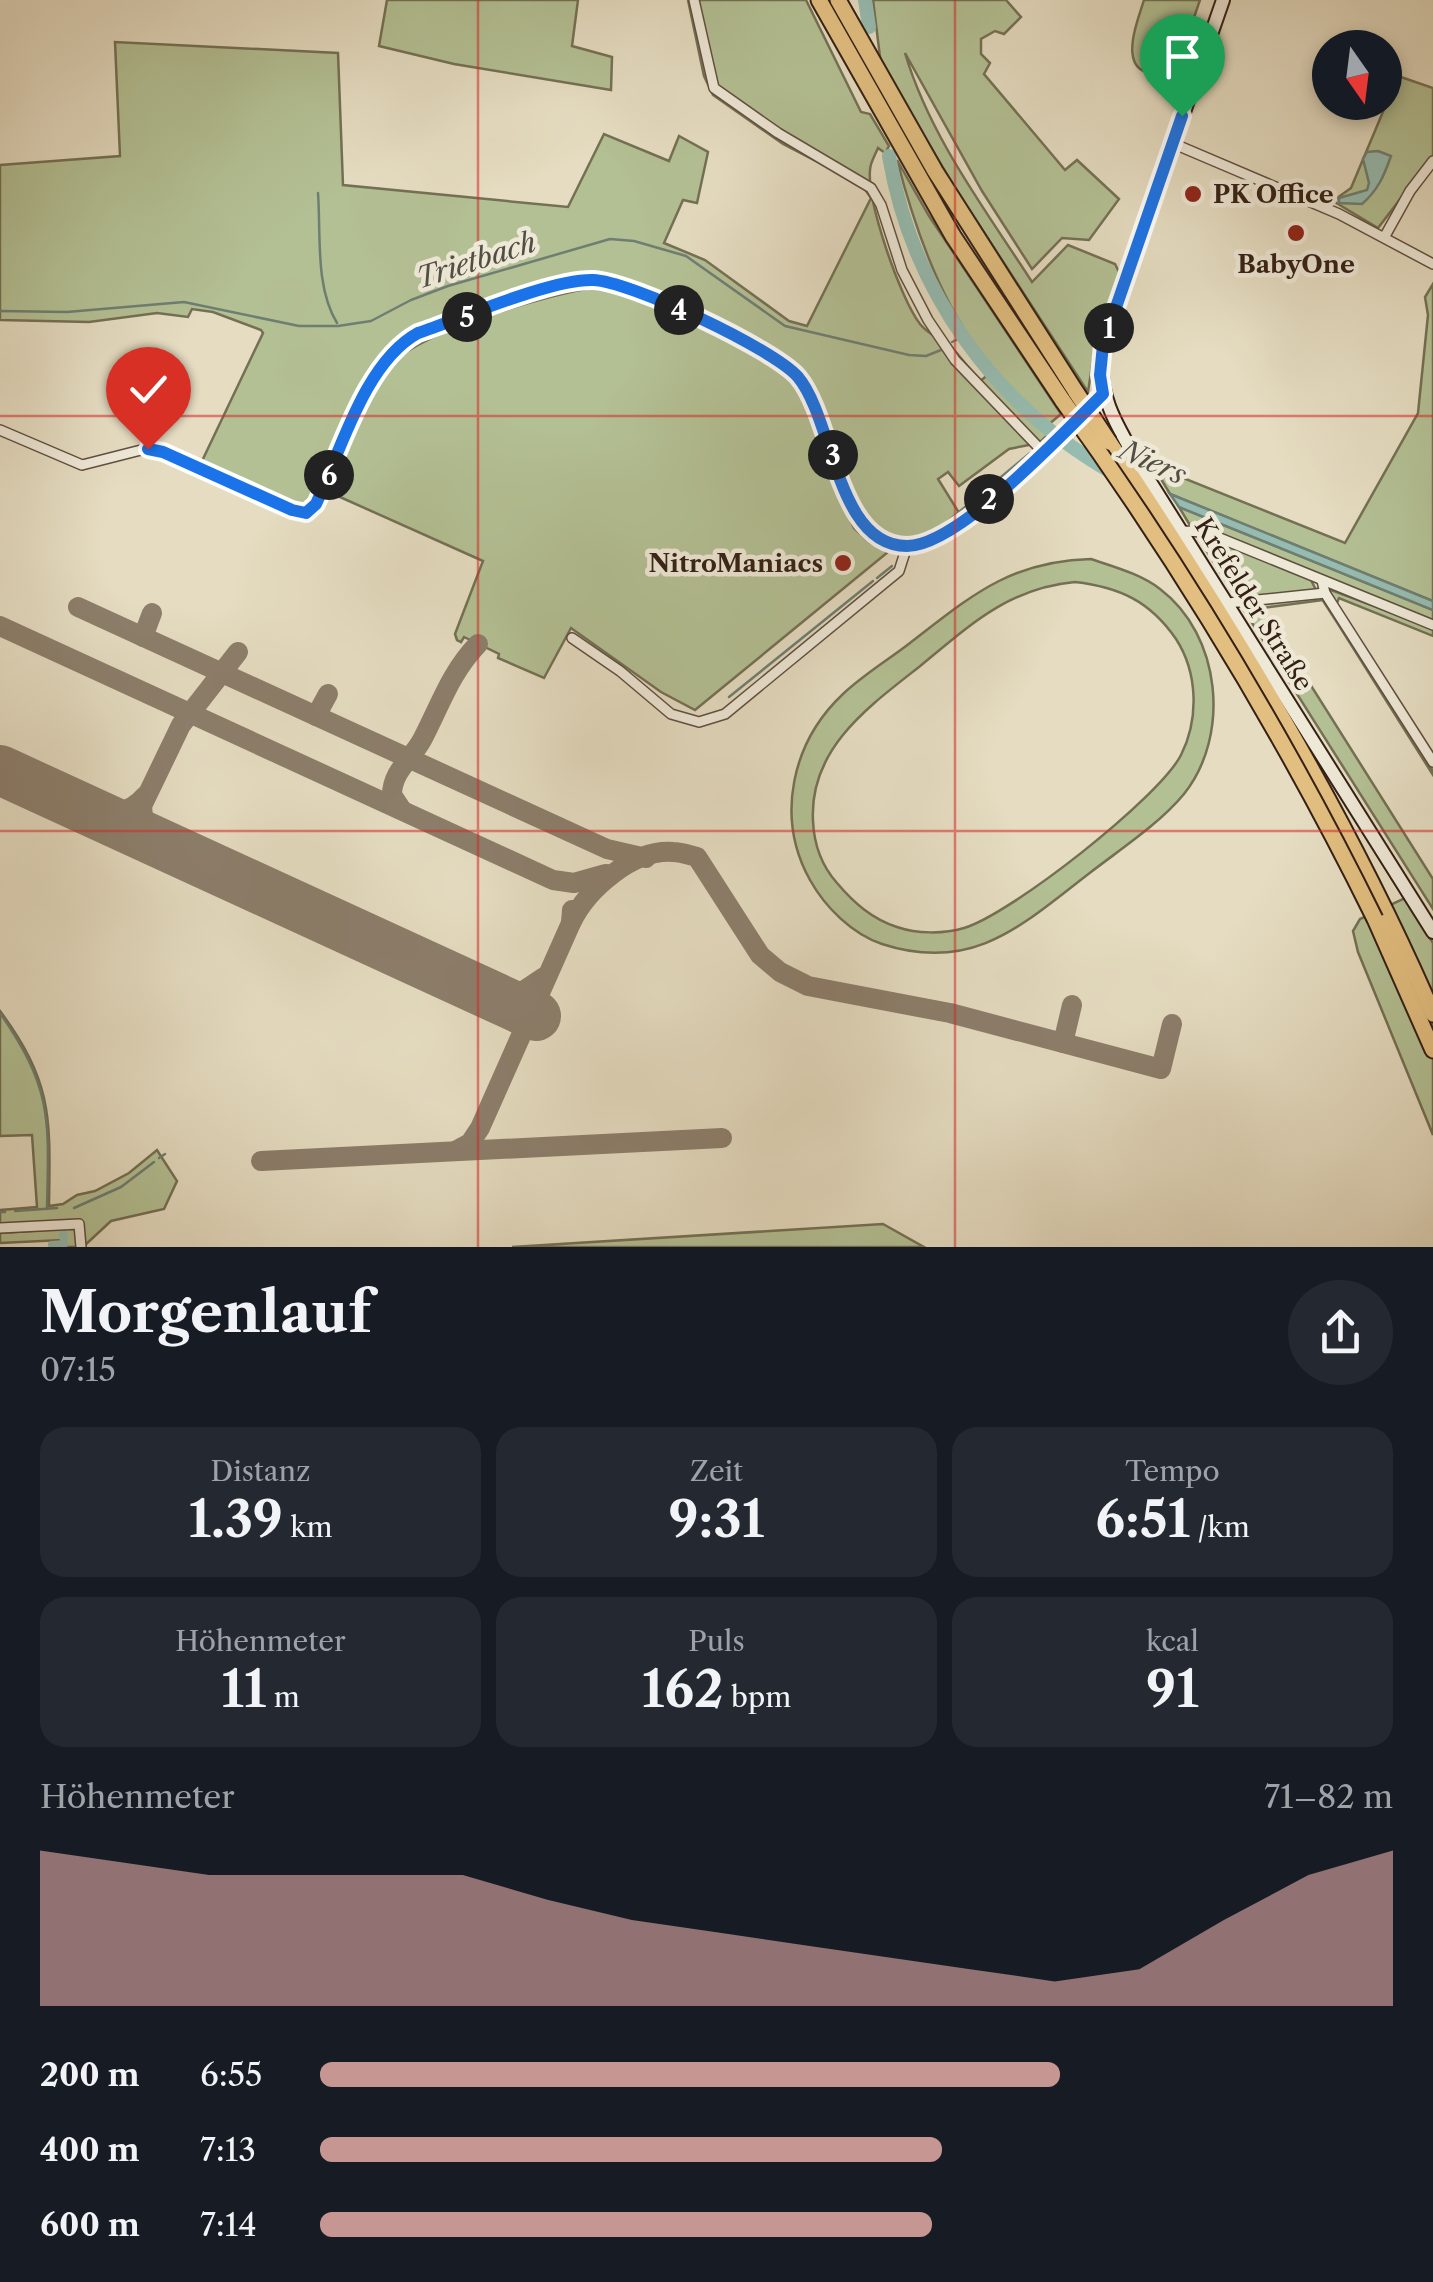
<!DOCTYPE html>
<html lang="de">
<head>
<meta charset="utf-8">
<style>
	body { margin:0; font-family:"Libre Caslon Text",serif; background:#242831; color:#f1f3f6; height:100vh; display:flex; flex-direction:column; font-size:38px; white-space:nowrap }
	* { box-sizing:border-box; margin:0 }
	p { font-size:32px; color:#9ea1a6 }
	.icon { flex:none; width:55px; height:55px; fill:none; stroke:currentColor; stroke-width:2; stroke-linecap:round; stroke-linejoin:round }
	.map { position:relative; height:1247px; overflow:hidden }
	.side { display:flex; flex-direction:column; background:#171b24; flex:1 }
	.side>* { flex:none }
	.needle { width:65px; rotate:166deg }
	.fabs { position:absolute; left:1312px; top:30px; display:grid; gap:20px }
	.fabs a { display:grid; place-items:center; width:90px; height:90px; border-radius:50%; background:#171b24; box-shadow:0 5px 15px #0003; font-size:50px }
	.pin { position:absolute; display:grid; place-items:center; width:85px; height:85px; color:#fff; margin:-102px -42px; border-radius:50% 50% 50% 0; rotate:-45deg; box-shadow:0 0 10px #0007 }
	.pin .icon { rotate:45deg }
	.km { position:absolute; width:50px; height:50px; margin:-25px; border-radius:50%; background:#222; color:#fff; font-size:28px; line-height:50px; text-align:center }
	.round { display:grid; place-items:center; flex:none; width:105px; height:105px; border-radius:52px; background:#242831 }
	.head { display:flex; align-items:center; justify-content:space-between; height:170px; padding:0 40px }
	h1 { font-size:55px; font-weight:700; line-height:75px }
	.metrics { display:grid; grid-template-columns:repeat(3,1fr); gap:15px; height:170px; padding:10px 40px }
	.metrics div { display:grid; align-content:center; border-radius:25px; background:#242831; text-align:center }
	.metrics b { font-size:50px; font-weight:700 }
	.metrics small { font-size:28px; font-weight:400 }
	.metrics p { font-size:28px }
	.chart { height:280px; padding:20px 40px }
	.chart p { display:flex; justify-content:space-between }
	.chart svg { width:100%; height:180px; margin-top:10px; fill:#c59692; opacity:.7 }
	ul { padding:0 40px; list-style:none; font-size:32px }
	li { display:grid; grid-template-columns:160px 120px 1fr; align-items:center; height:75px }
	li i { height:25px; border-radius:12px; background:#c59692 }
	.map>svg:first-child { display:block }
</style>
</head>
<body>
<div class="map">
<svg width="1433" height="1247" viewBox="0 0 1433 1247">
	<rect width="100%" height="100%" fill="#e5dcc1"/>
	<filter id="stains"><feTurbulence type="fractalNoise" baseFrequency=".002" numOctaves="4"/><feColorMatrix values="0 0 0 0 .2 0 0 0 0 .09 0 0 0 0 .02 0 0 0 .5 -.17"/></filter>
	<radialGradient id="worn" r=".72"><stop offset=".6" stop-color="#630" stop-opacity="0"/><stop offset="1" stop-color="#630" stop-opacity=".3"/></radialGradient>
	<g fill="#b3c094" stroke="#747054" stroke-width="2.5" fill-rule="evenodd">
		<path d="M387,0H578L572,46L612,57L611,90L454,64L379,46Z"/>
		<path d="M688,0H806L861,112L870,114L889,146L885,153L878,148C875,155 870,163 870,170C867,202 900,298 920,324C927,333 936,335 942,345H950L980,381L988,375L1050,433L1039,443L1009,449L959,486L948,472L938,479L961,516C939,531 911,548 884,532C834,504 836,409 798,366C783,350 638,281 614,276C576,268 420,319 391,344C354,375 333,448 314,492L307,503L300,506L203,464L202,461L263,333L261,330L213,312L192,309L188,317L157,313L89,322L0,320V165L120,156L115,42L338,53L343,185L568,207L604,134L669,161L679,136L708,152L697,203L683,200L664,243L705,260L789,321L807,326L871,198L862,185L783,144L713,95L704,76Z"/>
		<path d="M873,0H1006L1021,17L1004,34L995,31L981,39V54L990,63L984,74L1065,170L1077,160L1119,199L1089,240L1062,238L1032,269L982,191L905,53C930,137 985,209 1032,282L1068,245L1115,264L1119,272L1095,346L1088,392L957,191L881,65Z"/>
		<path d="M1144,0H1200L1179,61L1164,74C1114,78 1136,26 1144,0Z"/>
		<path d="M1398,76L1433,88V156L1378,228L1333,201L1351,188Z"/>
		<path d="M897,160L929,216L1061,414L1048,425C961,352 925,267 897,160Z"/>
		<path d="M1433,284V601L1170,494L1158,474L1161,469L1345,543L1418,413L1428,315L1425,297Z"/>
		<path d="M596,287C640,298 769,352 797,385C821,414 836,490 854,528L869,542L888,552L695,710L661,692L571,628L544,678L498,658L499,654L464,637L461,642L457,640L455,634L483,561L331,493C347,454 365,390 395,361C426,330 551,294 596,287Z"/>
		<path d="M1179,507L1433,610V622L1206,529L1191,527Z"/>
		<path d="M1201,535L1310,578L1316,590L1238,600L1197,536Z"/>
		<path d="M1091,559C1114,567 1141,574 1160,589C1221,635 1231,735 1184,794C1159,824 1122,848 1091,872C1023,924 974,974 882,944C852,934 825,907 810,880C775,817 792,742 843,694C863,675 888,660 910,643C971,596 1010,561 1091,559ZM1075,582C1119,587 1150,601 1176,639C1198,673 1199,719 1181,755C1159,798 1011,914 964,928C944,934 917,934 897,927C872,919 854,903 837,883C821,865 814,845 813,821C809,749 868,707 919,667C969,626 1008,588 1075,582Z"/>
		<path d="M1331,590L1433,628V636L1339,598L1336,605L1329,594Z"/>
		<path d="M1320,596L1433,771V775L1323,600L1262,608L1433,879V909L1242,607Z"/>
		<path d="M1405,898L1433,943V1135L1358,952L1353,931L1360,919Z"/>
		<path d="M0,1011C54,1084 50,1120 49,1206L63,1204L77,1195L95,1191L129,1173L157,1150L177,1181L164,1209L111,1221L83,1247H63L62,1240L0,1243V1233L60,1229L0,1226V1210L37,1207L32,1135L0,1136Z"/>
		<path d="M883,1224L924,1247H512Z"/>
	</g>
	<g fill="#96bcb1" stroke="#6f7e73" stroke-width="2.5">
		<path d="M1378,151L1391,156C1384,176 1378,190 1362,204L1339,203V198L1367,190L1369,183L1363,159L1367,152Z"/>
		<path d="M1170,494L1433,601V610L1179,507Z"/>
	</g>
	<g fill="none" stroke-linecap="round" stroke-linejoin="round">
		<g stroke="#6f7e73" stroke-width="2.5">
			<path d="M318,193C321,235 315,287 337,323"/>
			<path d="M0,311L67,312L184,302L299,326H338L371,321L411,300L448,286L610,239L634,241L686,256L785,326L909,355L926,356L941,350"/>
			<path d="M952,342L962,337"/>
			<path d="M947,522L1030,453"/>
			<path d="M877,578L892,566"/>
			<path d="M729,697L873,581"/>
			<path d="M0,1013C53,1089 49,1121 47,1209"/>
			<path d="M159,1158L165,1154"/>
			<path d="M74,1208L121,1187L154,1162"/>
			<path d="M15,1211L57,1208"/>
			<path d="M0,1212H5"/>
		</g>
		<path stroke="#96bcb1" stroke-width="8" d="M52,1245L64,1244L63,1230"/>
		<g stroke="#96bcb1" stroke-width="14">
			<path d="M865,0L869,27"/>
			<path d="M889,156C912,291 995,407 1115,474"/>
		</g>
		<g stroke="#8c7e6b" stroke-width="20">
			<path d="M78,607L607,849L646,858"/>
			<path d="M0,626L553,880L574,883L606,874"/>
			<path d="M143,637L152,613"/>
			<path d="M316,716L328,694"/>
			<path d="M86,809C111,816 128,815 146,795"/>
			<path d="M402,810L392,795C392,771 411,760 422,740C440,706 450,673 478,644"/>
			<path d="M156,842L144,828L142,806L181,725L238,652"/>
			<path d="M571,923C587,889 633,849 673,852C681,852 689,855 697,857L760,955L780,972L808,986L950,1013L1161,1069L1172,1024"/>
			<path d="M490,995L520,993L544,977"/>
			<path d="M1063,1043L1072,1005"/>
			<path d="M457,1150L470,1143L480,1128L571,923L572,910"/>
			<path d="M261,1161L722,1138"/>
		</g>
		<path stroke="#8c7e6b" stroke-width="50" d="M0,770L536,1016"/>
		<defs>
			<g id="street">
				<path d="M694,0L714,88L778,133L871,188L881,205L902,270L928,320L955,360L1045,454"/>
				<path d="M1172,143L1339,214L1433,264"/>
				<path d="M1385,236L1410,191L1433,161"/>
				<path d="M0,430L82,465L141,450L163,451L299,513H305L316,504L378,369L390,352L418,333C463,318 550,280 593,280C629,281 775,349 798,377C834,420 836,546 908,546C959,546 1066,430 1103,394"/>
				<path d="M1182,531L1205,532L1433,625"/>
				<path d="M1322,581L1325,593L1433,762"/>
				<path d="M1228,603L1325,593"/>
				<path d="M572,638L620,671L671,714L699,722L725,714L899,571L907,546"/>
				<path d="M0,1228L79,1224L81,1247"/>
			</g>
			<path id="secondary" d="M1223,0L1103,345C1094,397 1122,434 1147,477L1433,932"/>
			<g id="highway">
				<path d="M819,0L953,236L1063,401"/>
				<path d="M838,0L935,171L1076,392"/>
				<path d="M1109,442C1231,625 1345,811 1433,1014"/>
				<path d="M1375,919L1433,1050"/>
			</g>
		</defs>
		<use href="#street" stroke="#604f40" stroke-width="12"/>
		<use href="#secondary" stroke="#342015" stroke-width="16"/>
		<use href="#highway" stroke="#342015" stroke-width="19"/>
		<use href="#street" stroke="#eee8d7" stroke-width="9"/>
		<use href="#secondary" stroke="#eee8d7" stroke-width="12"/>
		<use href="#highway" stroke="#e2be80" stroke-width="15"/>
		<defs>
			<g id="highway-bridge">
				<path d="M1076,392L1109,442"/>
				<path d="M1063,401C1181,565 1286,738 1375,919"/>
			</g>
		</defs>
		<use href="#highway-bridge" stroke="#342015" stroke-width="19" stroke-linecap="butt"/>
		<use href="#highway-bridge" stroke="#e2be80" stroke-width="15"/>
	</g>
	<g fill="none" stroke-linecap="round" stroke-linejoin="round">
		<defs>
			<path id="route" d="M148,449L163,452L292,510L306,513L316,504C341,450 365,362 418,333C462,318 551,279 593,280C630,281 774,349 798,377C834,420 836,546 907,546C959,546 1066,430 1103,394L1100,375L1103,345L1182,116"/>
		</defs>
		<use href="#route" stroke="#fff" stroke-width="20"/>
		<use href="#route" stroke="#1a73e8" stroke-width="12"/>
	</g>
	<path fill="none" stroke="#d62828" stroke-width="2.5" stroke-opacity="0.55" d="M478,0V1247M955,0V1247M0,416H1433M0,831H1433"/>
	<g fill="#8f2418" stroke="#eee8d7" stroke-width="4">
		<circle cx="1193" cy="194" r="10"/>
		<circle cx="1296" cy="233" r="10"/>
		<circle cx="843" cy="563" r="10"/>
	</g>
	<g text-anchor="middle" stroke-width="9" stroke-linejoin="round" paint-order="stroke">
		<g font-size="25" font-weight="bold" fill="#342015" stroke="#eee8d7" text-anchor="start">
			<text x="1213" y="203">PK Office</text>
			<text x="1296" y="273" text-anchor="middle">BabyOne</text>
			<text x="823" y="572" text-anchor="end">NitroManiacs</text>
		</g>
		<g font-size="25" fill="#342015" stroke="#eee8d7">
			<text transform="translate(1254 604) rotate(58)" y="9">Krefelder Straße</text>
		</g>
		<g font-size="28" font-style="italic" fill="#514f44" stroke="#eee8d7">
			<text transform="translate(476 260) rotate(-18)" y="10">Trietbach</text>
			<text transform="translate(1153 462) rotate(24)" y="10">Niers</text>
		</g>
	</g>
	<rect width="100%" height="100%" filter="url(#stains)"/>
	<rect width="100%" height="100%" fill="url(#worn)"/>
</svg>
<div class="fabs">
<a><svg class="needle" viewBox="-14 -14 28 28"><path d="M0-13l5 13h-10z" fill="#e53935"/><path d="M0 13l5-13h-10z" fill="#9ea1a6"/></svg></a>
</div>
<div class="pin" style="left:1182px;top:116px;background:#1e9e55"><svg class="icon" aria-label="arrive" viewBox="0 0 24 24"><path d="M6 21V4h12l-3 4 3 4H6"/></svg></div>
<div class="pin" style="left:148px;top:449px;background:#d93025"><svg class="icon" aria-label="check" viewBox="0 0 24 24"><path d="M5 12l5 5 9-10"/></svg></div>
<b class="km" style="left:1109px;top:328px">1</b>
<b class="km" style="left:989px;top:499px">2</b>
<b class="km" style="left:833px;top:455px">3</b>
<b class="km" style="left:679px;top:310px">4</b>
<b class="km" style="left:467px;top:317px">5</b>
<b class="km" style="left:329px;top:475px">6</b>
</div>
<section class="side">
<div class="head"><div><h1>Morgenlauf</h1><p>07:15</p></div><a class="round"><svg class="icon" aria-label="share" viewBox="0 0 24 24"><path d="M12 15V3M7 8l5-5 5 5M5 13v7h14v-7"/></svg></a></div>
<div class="metrics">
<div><p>Distanz</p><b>1.39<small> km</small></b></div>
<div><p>Zeit</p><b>9:31</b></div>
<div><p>Tempo</p><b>6:51<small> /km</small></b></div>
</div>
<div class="metrics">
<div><p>Höhenmeter</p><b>11<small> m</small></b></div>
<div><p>Puls</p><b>162<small> bpm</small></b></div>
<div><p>kcal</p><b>91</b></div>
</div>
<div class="chart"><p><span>Höhenmeter</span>71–82 m</p>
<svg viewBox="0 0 160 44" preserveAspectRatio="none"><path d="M0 44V6L10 9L20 12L30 12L40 12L50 12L60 18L70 23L80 26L90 29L100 32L110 35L120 38L130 35L140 23L150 12L160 6V44z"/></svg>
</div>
<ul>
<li><b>200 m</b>6:55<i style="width:69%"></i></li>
<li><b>400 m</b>7:13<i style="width:58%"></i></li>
<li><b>600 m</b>7:14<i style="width:57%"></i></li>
</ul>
</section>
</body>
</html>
